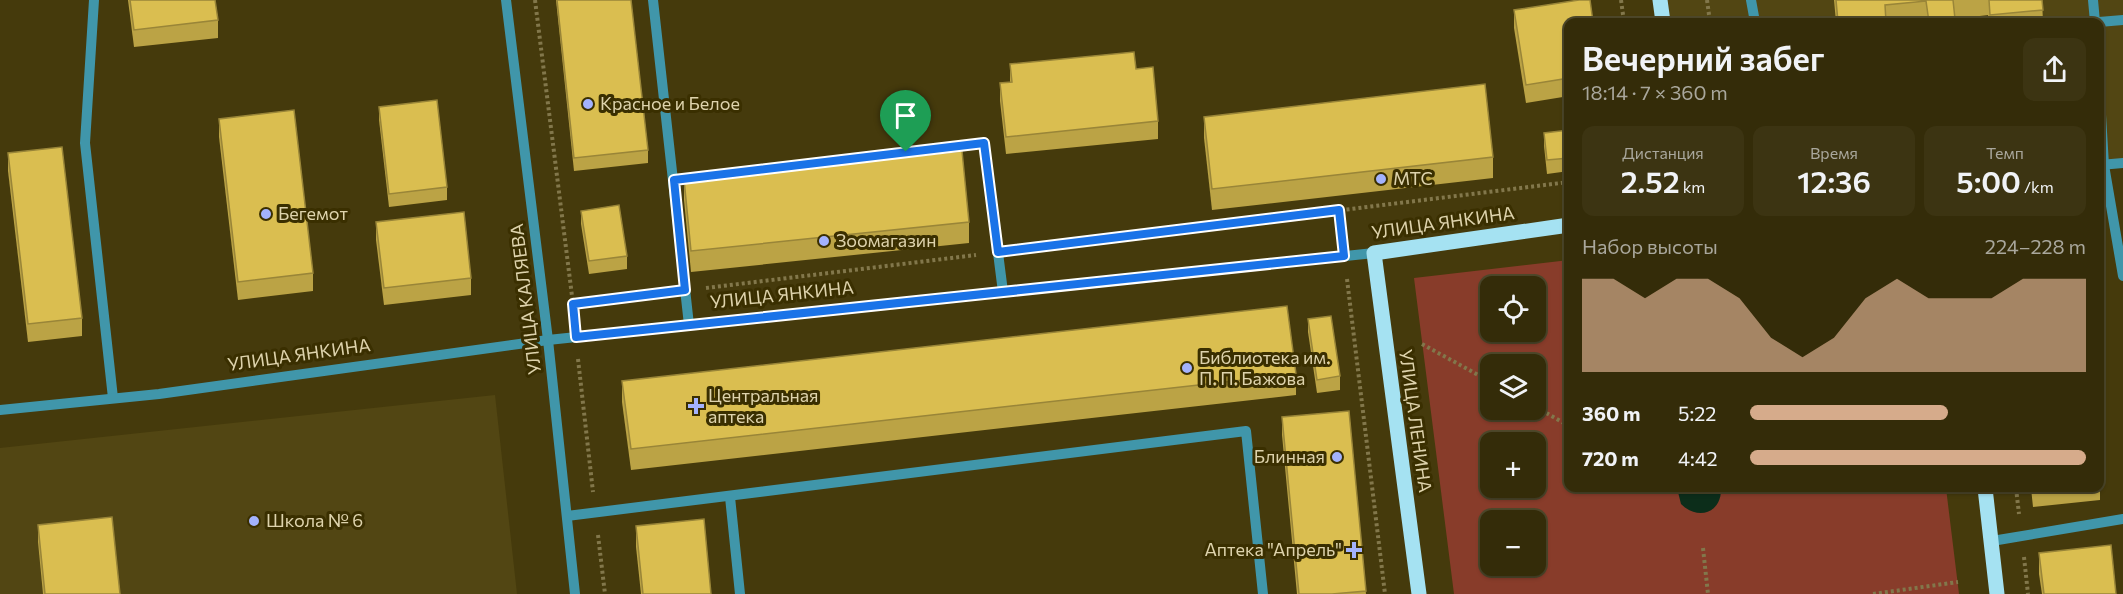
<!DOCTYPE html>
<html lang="ru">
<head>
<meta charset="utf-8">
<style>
	body { margin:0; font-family:Commissioner,sans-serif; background:#3c3412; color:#f1f3f6; height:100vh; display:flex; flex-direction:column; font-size:22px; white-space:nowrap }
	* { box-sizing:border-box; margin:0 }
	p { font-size:20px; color:#a9a79c }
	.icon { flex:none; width:33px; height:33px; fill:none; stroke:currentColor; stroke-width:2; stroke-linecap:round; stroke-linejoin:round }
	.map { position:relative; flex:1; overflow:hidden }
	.drawer { position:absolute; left:1564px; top:18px; width:540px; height:474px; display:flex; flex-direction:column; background:#342c09; border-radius:12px; box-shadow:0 2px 4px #0004,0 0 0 2px #4e482a }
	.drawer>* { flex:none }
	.fabs { position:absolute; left:1480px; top:276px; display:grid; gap:12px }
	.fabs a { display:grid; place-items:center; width:66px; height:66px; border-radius:12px; background:#342c09; box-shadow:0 2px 4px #0004,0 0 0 2px #4e482a; font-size:30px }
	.pin { position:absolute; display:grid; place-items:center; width:51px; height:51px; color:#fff; margin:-62px -26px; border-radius:50% 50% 50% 0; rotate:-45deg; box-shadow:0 0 6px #0007 }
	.pin .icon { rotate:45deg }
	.round { display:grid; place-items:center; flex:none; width:63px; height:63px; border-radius:12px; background:#3c3412 }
	.head { display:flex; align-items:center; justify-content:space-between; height:102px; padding:0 18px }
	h1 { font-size:33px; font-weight:600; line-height:45px }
	.metrics { display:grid; grid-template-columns:repeat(3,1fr); gap:9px; height:102px; padding:6px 18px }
	.metrics div { display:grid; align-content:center; border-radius:12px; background:#3c3412; text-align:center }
	.metrics b { font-size:30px; font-weight:600 }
	.metrics small { font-size:16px; font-weight:400 }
	.metrics p { font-size:16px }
	.chart { height:168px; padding:12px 18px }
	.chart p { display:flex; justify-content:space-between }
	.chart svg { width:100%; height:108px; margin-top:6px; fill:#d6ab8b; opacity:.7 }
	ul { padding:0 18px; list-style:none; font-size:20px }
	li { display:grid; grid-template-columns:96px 72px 1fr; align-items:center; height:45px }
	li i { height:15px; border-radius:8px; background:#d6ab8b }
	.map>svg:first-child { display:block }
</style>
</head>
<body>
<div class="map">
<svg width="2123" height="594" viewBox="0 0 2123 594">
	<rect width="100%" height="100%" fill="#453a0c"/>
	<g fill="#524613">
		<path d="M1660,0H2123V163L2100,165V22H1663Z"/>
		<path d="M495,395L517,594H0V448Z"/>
	</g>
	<path fill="#883c2a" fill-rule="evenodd" d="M1569,260V488H1946L1959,594H1454L1414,278ZM1491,286H1536V332H1491ZM1491,364H1536V410H1491ZM1491,442H1536V488H1491ZM1491,520H1536V566H1491Z"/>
	<path fill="#0c2d1a" d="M1677,488H1721C1722,513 1698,521 1681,504Z"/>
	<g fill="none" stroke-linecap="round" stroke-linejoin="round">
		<g stroke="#82774b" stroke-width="4" stroke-dasharray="3 3" stroke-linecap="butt">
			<path d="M535,0L573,304L663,293"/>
			<path d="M1621,0L1624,22"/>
			<path d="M1707,0L1710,22"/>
			<path d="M1339,210L1342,233"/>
			<path d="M1019,250L1569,182"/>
			<path d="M1347,279L1385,594"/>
			<path d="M706,288L976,255"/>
			<path d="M1422,344L1491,382"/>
			<path d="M578,359L593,492"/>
			<path d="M1536,407L1569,426"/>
			<path d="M2016,488L2019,514"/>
			<path d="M598,535L605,594"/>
			<path d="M1703,548L1708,594"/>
			<path d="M2024,557L2028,594"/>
			<path d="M1873,594L1958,582"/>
		</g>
		<g stroke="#4096aa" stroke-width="10">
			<path d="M94,0L85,143L113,398"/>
			<path d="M506,0L548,340L575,594"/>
			<path d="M653,0L689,325"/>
			<path d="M1751,0L1755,22"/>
			<path d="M2093,0L2095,22"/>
			<path d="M2099,22L2123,20"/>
			<path d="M2100,98L2104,165L2123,276"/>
			<path d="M2100,165L2123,163"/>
			<path d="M673,180L984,143L1003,292"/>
			<path d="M0,410L159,394L548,340L1374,253"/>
			<path d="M730,497L740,594"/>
			<path d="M567,516L1246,431L1263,594"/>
			<path d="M1992,541L2123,519"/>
		</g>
		<g stroke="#a5e2f2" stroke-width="15">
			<path d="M1660,0L1663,22"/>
			<path d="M1985,488L1997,594"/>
			<path d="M1419,594L1374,253L1569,225"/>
		</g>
	</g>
	<g fill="#bba345">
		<path d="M128,0H215L218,20V38L134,47Z"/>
		<path d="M556,0H631L648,150V163L574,171Z"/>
		<path d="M1834,0H2042L2043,22H1989L1988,15L1955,19V22H1836Z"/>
		<path d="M1514,10L1569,22V96L1526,103L1514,28Z"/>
		<path d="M1010,64L1136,69L1158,121V139L1006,154L1000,101V83L1010,82Z"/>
		<path d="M379,107L447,187V200L389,207L379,120Z"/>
		<path d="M1204,117L1493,157V178L1212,210L1204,138Z"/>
		<path d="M219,119L313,273V291L238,300L219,137Z"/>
		<path d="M1569,130V171L1547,174L1544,146V133Z"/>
		<path d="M8,153L82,318V336L28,342L8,171Z"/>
		<path d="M684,179L969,222V243L691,272L684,200Z"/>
		<path d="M581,211L627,256V269L589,274L581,224Z"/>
		<path d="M376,222L471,278V295L384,305L376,240Z"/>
		<path d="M1308,319L1340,376V390L1317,393L1308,332Z"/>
		<path d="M1296,374V395L631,470L622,402V381Z"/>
		<path d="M1349,411L1366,594H1297L1282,435V417Z"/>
		<path d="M2100,478V500L2033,507L2031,488H2100Z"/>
		<path d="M38,525L120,594H43L38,542Z"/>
		<path d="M636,526L711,594H641L636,547Z"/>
		<path d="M2039,553L2116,594H2042L2039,574Z"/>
	</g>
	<g fill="#dabe50" stroke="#998538" stroke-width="1.5">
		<path d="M130,0H215L218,20L134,30Z"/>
		<path d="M557,0H631L648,150L574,158Z"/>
		<path d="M1579,0H1590L1593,22H1569V78L1526,85L1514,10Z"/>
		<path d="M1836,0H1953L1955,19L1929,22L1926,1L1885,5L1886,22H1838Z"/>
		<path d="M1989,0H2042L2043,10L1990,15Z"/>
		<path d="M1134,52L1136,69L1153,67L1158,121L1006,137L1000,83L1012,82L1010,64Z"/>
		<path d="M1485,84L1493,157L1212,189L1204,117Z"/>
		<path d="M437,100L447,187L389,194L379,107Z"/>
		<path d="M294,110L313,273L238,282L219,119Z"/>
		<path d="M1569,130V158L1547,160L1544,133Z"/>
		<path d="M62,147L82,318L28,324L8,153Z"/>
		<path d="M962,151L969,222L691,251L684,179Z"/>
		<path d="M619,205L627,256L589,261L581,211Z"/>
		<path d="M464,212L471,278L384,288L376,222Z"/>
		<path d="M1287,306L1296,374L631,449L622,381Z"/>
		<path d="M1331,316L1340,376L1317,380L1308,319Z"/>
		<path d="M1349,411L1366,591L1332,594H1299L1282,417Z"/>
		<path d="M112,517L120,594H45L38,525Z"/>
		<path d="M704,519L711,594H643L636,526Z"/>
		<path d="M2111,545L2116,594H2044L2039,553Z"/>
	</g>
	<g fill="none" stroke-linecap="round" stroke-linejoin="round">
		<defs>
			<path id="route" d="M984,143L998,252L1339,210L1344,256L576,337L573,304L685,290L674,180Z"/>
		</defs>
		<use href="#route" stroke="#fff" stroke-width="12"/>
		<use href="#route" stroke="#1a73e8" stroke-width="8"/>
	</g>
	<g fill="#a3b2fd" stroke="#3a2f00" stroke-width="2">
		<circle cx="588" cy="104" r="6"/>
		<circle cx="1381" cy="179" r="6"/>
		<circle cx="266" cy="214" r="6"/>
		<circle cx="824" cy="241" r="6"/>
		<circle cx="1187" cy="368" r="6"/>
		<path d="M693 397h6v6h6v6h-6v6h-6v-6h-6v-6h6z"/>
		<circle cx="1337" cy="457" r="6"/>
		<circle cx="254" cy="521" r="6"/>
		<path d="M1351 541h6v6h6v6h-6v6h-6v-6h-6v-6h6z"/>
	</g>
	<g text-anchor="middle" stroke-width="6" stroke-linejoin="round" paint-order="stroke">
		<g font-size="18" fill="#ded3ac" stroke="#3a2f00" text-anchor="start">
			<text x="600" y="110">Красное и Белое</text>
			<text x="1393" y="185">МТС</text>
			<text x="278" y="220">Бегемот</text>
			<text x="836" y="247">Зоомагазин</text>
			<text x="1199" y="364">Библиотека им.<tspan x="1199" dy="21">П. П. Бажова</tspan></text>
			<text x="708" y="402">Центральная<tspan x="708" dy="21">аптека</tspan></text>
			<text x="1325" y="463" text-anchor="end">Блинная</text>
			<text x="266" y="527">Школа № 6</text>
			<text x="1342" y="556" text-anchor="end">Аптека "Апрель"</text>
		</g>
		<g font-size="18" fill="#ded3ac" stroke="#3a2f00">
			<text transform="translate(1443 223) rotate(-8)" y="6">УЛИЦА ЯНКИНА</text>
			<text transform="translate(782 295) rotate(-6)" y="6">УЛИЦА ЯНКИНА</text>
			<text transform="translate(526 299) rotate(-97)" y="6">УЛИЦА КАЛЯЕВА</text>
			<text transform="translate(299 355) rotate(-8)" y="6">УЛИЦА ЯНКИНА</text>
			<text transform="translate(1415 421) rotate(82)" y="6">УЛИЦА ЛЕНИНА</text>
		</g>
	</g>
</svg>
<div class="fabs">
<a><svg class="icon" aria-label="locate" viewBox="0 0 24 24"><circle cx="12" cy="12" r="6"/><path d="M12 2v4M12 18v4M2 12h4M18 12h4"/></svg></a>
<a><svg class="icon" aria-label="layers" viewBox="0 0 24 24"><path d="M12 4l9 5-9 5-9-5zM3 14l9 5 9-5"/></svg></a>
<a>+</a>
<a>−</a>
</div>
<div class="pin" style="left:906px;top:152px;background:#1e9e55"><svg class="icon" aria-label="arrive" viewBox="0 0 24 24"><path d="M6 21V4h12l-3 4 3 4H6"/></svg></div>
<section class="drawer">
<div class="head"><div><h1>Вечерний забег</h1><p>18:14 · 7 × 360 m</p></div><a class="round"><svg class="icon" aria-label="share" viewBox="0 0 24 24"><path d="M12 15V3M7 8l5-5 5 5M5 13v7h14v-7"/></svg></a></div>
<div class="metrics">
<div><p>Дистанция</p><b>2.52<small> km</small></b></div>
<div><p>Время</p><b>12:36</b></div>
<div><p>Темп</p><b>5:00<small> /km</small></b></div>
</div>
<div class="chart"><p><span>Набор высоты</span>224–228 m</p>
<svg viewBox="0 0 160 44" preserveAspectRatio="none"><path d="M0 44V6L10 6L20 14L30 6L40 6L50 14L60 30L70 38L80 30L90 14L100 6L110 14L120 14L130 14L140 6L150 6L160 6V44z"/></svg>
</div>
<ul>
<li><b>360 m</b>5:22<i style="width:59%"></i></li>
<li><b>720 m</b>4:42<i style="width:100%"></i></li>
</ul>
</section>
</div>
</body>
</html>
